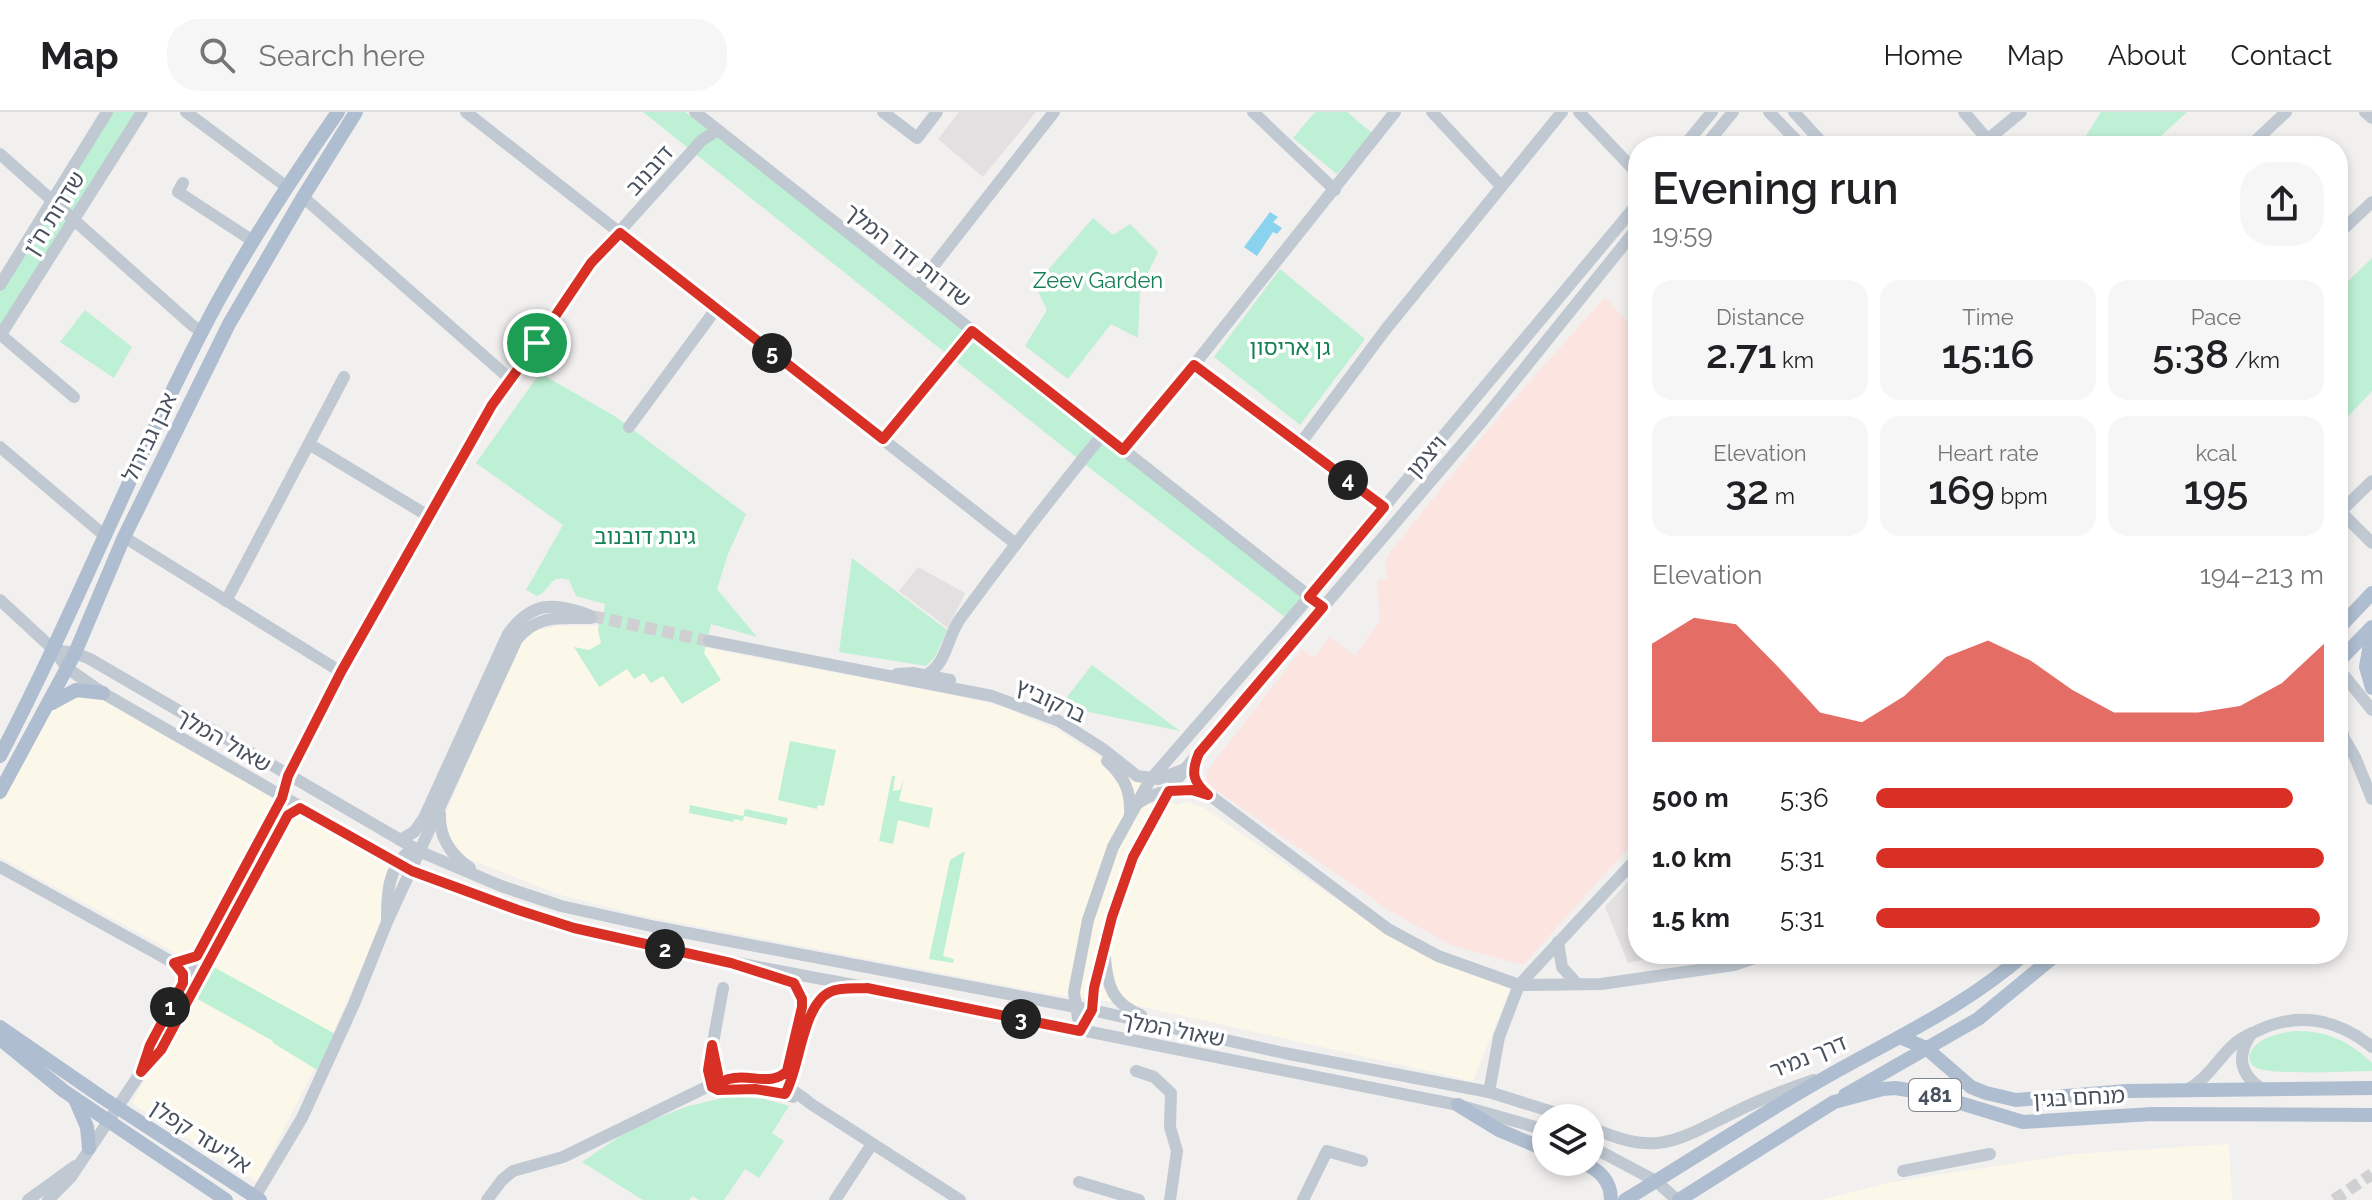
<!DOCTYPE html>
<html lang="en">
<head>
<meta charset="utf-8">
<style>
	body { margin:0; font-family:Raleway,"Noto Sans Hebrew",sans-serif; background:#f6f6f6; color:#202124; height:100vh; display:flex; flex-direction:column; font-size:30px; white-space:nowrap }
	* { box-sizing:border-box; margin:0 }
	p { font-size:26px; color:#757577 }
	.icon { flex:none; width:44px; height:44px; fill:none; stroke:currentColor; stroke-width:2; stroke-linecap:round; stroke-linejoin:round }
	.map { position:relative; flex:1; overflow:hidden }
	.side { position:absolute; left:1628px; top:24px; width:720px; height:828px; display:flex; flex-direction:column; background:#fff; border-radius:32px; box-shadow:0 4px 12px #0003 }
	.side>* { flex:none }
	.controls { position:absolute; left:1532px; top:992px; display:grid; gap:16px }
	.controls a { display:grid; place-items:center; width:72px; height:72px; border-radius:50%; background:#fff; box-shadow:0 4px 12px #0003; font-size:40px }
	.pin { position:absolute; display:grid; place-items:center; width:68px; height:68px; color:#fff; margin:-34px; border:4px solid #fff; border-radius:50%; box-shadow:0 2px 8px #0007 }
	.km { position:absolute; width:40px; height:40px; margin:-20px; border-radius:50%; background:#222; color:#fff; font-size:22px; line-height:40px; text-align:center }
	.round { display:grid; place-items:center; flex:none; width:84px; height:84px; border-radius:32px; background:#f6f6f6 }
	.headline { display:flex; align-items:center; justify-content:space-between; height:136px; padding:0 24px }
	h1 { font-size:44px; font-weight:600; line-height:60px }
	.metrics { display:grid; grid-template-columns:repeat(3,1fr); gap:12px; height:136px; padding:8px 24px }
	.metrics div { display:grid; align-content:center; border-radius:20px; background:#f6f6f6; text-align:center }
	.metrics b { font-size:40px; font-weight:600 }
	.metrics small { font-size:22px; font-weight:400 }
	.metrics p { font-size:22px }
	.chart { height:224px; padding:16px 24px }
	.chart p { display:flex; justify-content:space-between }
	.chart svg { width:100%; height:144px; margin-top:8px; fill:#d93025; opacity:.7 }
	ul { padding:0 24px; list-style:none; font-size:26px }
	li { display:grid; grid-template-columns:128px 96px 1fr; align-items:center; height:60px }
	li i { height:20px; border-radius:10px; background:#d93025 }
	header { display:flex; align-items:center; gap:48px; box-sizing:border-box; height:112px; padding:0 40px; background:#fff; border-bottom:2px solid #e0e0e0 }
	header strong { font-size:38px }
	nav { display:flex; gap:44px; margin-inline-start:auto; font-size:28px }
	.search { width:560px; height:72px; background:#f6f6f6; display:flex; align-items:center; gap:20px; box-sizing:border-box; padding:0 28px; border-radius:32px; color:#757577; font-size:30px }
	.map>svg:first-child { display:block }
</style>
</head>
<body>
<header>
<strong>Map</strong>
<div class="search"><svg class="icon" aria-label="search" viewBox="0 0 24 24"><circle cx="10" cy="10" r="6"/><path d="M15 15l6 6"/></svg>Search here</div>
<nav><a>Home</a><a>Map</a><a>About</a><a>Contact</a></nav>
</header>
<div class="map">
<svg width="2372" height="1088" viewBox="0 0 2372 1088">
	<rect width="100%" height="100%" fill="#f2efef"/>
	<g fill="#fcf8e9">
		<path d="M559,514H612L730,541L949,582L1001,594L1057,618L1177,693L1186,690L1204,696L1381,818L1446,850L1510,877L1473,969L1135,893L1045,881L634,802L558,782L441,736L437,722L517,535L527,523L538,518Z"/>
		<path d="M72,583H93L389,752L382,809L335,916L257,1070L132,991L207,854L184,842L174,840L0,745V691L56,593Z"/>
		<path d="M2229,1032L2232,1088H1821L1893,1070L2075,1042Z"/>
	</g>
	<g fill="#e3e0e1">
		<path d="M959,0H1036L983,65L938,27Z"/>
		<path d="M918,455L965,481L948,516L899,479Z"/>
		<path d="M1638,759V842H1674L1628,851L1605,795Z"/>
	</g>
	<path fill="#fce4e0" d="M1605,185L1638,222V725L1523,853L1451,833L1390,799L1210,674L1206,666L1207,659L1302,537L1314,546L1329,525L1355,544L1380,508L1377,468L1387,467L1385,447L1499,304Z"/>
	<g fill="#bdf0d4">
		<path d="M111,0H137L0,219V180Z"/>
		<path d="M643,0H685L981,226L1309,485L1289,508L1091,357Z"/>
		<path d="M1315,0H1347L1372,21L1337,62L1293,26Z"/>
		<path d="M2101,0H2187L2150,34H2086L2082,30Z"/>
		<path d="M1093,106L1113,123L1130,112L1158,140L1140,177L1138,226L1111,212L1068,267L1025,234L1047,198L1035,173Z"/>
		<path d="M2372,146V279L2341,312L2338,310V179Z"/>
		<path d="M1280,157L1365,227L1300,313L1214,245Z"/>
		<path d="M85,198L132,235L114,266L60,230Z"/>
		<path d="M540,261L616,305L746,402L728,442L717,477L757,525L711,512L704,541L721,568L682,592L663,564L651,571L644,561L634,567L627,557L599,575L574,535L589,538L601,531L598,518L599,510L603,509L605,492L576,484L569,468C548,462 553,477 537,484L526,478L563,413L476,351Z"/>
		<path d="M852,446L947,518L935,545L926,554L839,540Z"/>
		<path d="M1092,553L1180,619L1060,594Z"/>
		<path d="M790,629L836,638L824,694L818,693L817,697L778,688Z"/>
		<path d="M892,664H895L893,679L900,678L904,666L899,689L933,696L929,716L898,708L893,732L879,729Z"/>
		<path d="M690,693L743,704L745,697L788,706L786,713L744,704L743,709L734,707L733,710L689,701Z"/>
		<path d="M965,739L943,844L954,847L953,851L929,847L950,748Z"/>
		<path d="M210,853L339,924L322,961L273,931V929L194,885Z"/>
		<path d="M2294,919C2325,918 2350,929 2372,951V959C2352,959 2267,964 2255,955C2250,952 2250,949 2249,944C2255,926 2277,922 2294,919Z"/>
		<path d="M731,984L764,987L789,994L772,1021L784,1029L759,1066L745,1057L724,1088H699L693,1084L689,1088H643L582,1050L629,1018L685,995Z"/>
	</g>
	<path fill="#89d3ee" d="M1270,100L1278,105L1273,110L1282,116L1277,122L1273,120L1257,144L1244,135Z"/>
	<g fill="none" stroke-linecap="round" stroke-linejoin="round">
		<g stroke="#d0cfd2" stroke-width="12" stroke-dasharray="12 6" stroke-linecap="butt">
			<path d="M592,504L709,529"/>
			<path d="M2334,1088L2372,1062"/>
		</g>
		<g stroke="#c0c9d2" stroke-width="12">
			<path d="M186,0L287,75"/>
			<path d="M466,0L1016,432"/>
			<path d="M695,0L1314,488"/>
			<path d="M883,0L917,26L937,0"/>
			<path d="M1253,0L1335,78"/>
			<path d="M1432,0L1501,74"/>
			<path d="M1579,0L1638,62"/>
			<path d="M1769,0L1802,34"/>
			<path d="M1794,0L1825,34"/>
			<path d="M1964,0L1993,34"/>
			<path d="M2365,0L2372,6"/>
			<path d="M1987,28L2021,0"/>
			<path d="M1684,34L1712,0"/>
			<path d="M1705,34L1733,0"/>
			<path d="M2250,34L2286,0"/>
			<path d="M0,42L193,214L202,219"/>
			<path d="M183,71L178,80L253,129"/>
			<path d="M303,85L509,266"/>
			<path d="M2338,122L2372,90"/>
			<path d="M0,173L107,0"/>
			<path d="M917,175L1054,0"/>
			<path d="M1,223L74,285"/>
			<path d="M0,224L142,0"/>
			<path d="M1194,253L1384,395"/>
			<path d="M629,315L716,197"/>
			<path d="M883,327L972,219"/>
			<path d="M309,332L430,405"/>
			<path d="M1300,332L1386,217L1562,0"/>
			<path d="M0,335L105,424"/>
			<path d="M1123,338L1194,253L1395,0"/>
			<path d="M2338,397L2372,431"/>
			<path d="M2341,399L2372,369"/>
			<path d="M124,425L341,560"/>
			<path d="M0,488L54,538L67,556L103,581L398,751C425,765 453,774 482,785C606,830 735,850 864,875C1062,913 1260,955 1458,993L1546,1018"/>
			<path d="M226,489L344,265"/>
			<path d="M709,529L992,584L1059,609L1103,637L1137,664L1158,667L1183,658"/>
			<path d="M54,538L75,541L90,547L421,740L501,774L561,794L656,815L1092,898L1284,941L1489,980L1572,1006"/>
			<path d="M2338,556L2372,598"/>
			<path d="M897,562L913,561L950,568"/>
			<path d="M926,563C947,552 947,525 960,507C1006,444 1054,382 1103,322"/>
			<path d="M2338,616L2355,645L2372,687"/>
			<path d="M1197,644L1193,661L1200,676L1388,817L1438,844L1519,873L1601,872L1734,853L1766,842"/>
			<path d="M1107,649C1124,665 1131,678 1130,702"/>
			<path d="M1138,691C1157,678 1183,675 1205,682"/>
			<path d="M440,702C439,725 451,743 470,756"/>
			<path d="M400,728L414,720L424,706L508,522C532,489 554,490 589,503"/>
			<path d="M0,755L174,851L183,862V871"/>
			<path d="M387,806C387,783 388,758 406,742L421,740"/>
			<path d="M1558,830L1562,855L1577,872"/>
			<path d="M1105,846C1107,874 1113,892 1141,903"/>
			<path d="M776,865L794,871L802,887V895L787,959L785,978"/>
			<path d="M1090,903L1112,805L1133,745L1160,691L1185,657L1483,308L1638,115"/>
			<path d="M1080,919L1074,880L1088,808L1113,735L1150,668L1299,497L1638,91"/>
			<path d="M2252,921C2236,943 2239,962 2262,977"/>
			<path d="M796,953C806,917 806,880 852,877"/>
			<path d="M1136,959L1154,965L1171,981L1170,1015L1177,1039L1170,1088"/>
			<path d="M141,960L150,933L275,701L282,686L288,664L341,560L492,293L591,151L702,28L718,18"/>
			<path d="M712,975L718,978L755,977L793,985"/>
			<path d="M712,975L708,958L723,876"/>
			<path d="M2187,978C2207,967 2216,950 2231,935C2238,927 2247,923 2257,919C2298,899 2338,907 2372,935"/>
			<path d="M1489,980L1499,925L1519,873L1638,745"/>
			<path d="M1590,1015C1657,1045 1674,1030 1735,1000C1761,987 1787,977 1814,968"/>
			<path d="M1590,1034L1656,1069L1677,1088"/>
			<path d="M1903,1059L1990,1042"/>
			<path d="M1079,1070L1139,1088"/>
			<path d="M28,1088L75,1054"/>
			<path d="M48,1088L71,1065L141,960L161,938L288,703L300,696"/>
			<path d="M253,1088L302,1006L354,892L387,810L517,527C540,501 560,507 591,506"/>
			<path d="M487,1088L502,1068L513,1059L563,1045L723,967C756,958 786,971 811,992L960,1088"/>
			<path d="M835,1088L872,1032"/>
			<path d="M1303,1088L1327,1039L1362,1049"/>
		</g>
		<g stroke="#aebdcf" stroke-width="14">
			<path d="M2338,517L2372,481"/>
			<path d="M2372,521L2366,555L2372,576"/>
			<path d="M2338,550L2372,515"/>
			<path d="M52,591L76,578L103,581"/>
			<path d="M2338,620L2342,623"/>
			<path d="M0,644C75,500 134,349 209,206C247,134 292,66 338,0"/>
			<path d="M0,680L75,541L124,425L229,212L303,85L356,0"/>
			<path d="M0,915L103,986L260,1088"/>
			<path d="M1902,926L1926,936L1971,975L1986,981L2016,988L2126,979L2372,976"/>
			<path d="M0,927L64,979L226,1088"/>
			<path d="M1845,983L1978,907L2057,842"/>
			<path d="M75,987L87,1015L89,1036"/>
			<path d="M1458,993L1499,1018L1546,1038"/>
			<path d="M1582,1050C1599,1058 1611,1068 1611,1088"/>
			<path d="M1625,1088C1693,1047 1759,1003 1828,964C1897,925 1964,895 2025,842"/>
			<path d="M1679,1088L1834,990L1883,977L1895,976L1927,981L2023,1010L2152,1002L2372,1003"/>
		</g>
	</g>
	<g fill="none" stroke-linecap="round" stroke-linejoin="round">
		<defs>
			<path id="route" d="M537,231L492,293L341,560L288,664L282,686L197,844L174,851L183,862V871L150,933L141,960L161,938L288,703L300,696L412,759L518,798L574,816L731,851L794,871L802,887V895L787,959C767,979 742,953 712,975L708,958L712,933L718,962L712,975L718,978L755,977L785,982C800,957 802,893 830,880C841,875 855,877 867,876L1080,919L1092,898L1094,876L1112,805L1133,745L1169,679L1192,678L1208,683C1192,669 1191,660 1199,641L1323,495L1309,485L1384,395L1194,253L1123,338L972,219L883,327L620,121L591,151L537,231"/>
		</defs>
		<use href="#route" stroke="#fff" stroke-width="16"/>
		<use href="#route" stroke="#d93025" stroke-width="10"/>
	</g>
	<g text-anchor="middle" stroke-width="7" stroke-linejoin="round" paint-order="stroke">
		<rect fill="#fff" stroke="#7e858e" stroke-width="2" x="1909" y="967" width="52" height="32" rx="6"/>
		<g font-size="20" font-weight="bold" fill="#47515d">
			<text x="1935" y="990">481</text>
		</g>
		<g font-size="22" fill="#47515d" stroke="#fff">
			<text transform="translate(649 58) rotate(-48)" y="8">דובנוב</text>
			<text transform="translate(54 101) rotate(-58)" y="8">שדרות ח"ן</text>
			<text transform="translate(908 143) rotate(38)" y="8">שדרות דוד המלך</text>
			<text transform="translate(149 325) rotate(-64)" y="8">אבן גבירול</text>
			<text transform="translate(1426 344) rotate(-49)" y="8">ויצמן</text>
			<text transform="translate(1051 588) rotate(25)" y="8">ברקוביץ</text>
			<text transform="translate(224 628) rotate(30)" y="8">שאול המלך</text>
			<text transform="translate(1173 917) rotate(11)" y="8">שאול המלך</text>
			<text transform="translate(1808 944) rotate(-22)" y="8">דרך נמיר</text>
			<text transform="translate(2079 985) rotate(-3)" y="8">מנחם בגין</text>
			<text transform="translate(201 1024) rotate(33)" y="8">אליעזר קפלן</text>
		</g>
		<g font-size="22" fill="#158152" stroke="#fff">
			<text x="1098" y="176">Zeev Garden</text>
			<text x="1290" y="243">גן אריסון</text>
			<text x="645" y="432">גינת דובנוב</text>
		</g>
	</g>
</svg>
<div class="controls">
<a><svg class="icon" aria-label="layers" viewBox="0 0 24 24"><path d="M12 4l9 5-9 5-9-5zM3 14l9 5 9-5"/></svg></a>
</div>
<div class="pin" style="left:537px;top:231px;background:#1e9e55"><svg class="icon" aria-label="arrive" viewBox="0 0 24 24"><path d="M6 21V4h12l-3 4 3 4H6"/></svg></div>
<b class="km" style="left:170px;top:895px">1</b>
<b class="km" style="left:665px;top:837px">2</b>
<b class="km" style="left:1021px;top:907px">3</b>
<b class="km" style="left:1348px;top:368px">4</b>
<b class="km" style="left:772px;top:241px">5</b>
<section class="side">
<div class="headline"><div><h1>Evening run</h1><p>19:59</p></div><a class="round"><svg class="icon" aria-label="share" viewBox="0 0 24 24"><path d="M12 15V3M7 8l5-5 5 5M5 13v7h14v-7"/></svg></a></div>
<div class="metrics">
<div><p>Distance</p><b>2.71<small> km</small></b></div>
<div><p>Time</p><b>15:16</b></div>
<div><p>Pace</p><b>5:38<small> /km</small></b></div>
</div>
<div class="metrics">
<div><p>Elevation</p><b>32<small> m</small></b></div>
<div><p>Heart rate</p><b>169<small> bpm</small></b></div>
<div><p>kcal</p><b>195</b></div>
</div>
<div class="chart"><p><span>Elevation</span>194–213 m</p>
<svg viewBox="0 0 160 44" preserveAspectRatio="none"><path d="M0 44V14L10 6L20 8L30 21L40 35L50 38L60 30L70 18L80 13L90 19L100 28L110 35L120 35L130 35L140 33L150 26L160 14V44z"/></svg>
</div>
<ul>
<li><b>500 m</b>5:36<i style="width:93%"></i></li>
<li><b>1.0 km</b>5:31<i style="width:100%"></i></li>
<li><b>1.5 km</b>5:31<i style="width:99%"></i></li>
</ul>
</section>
</div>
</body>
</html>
